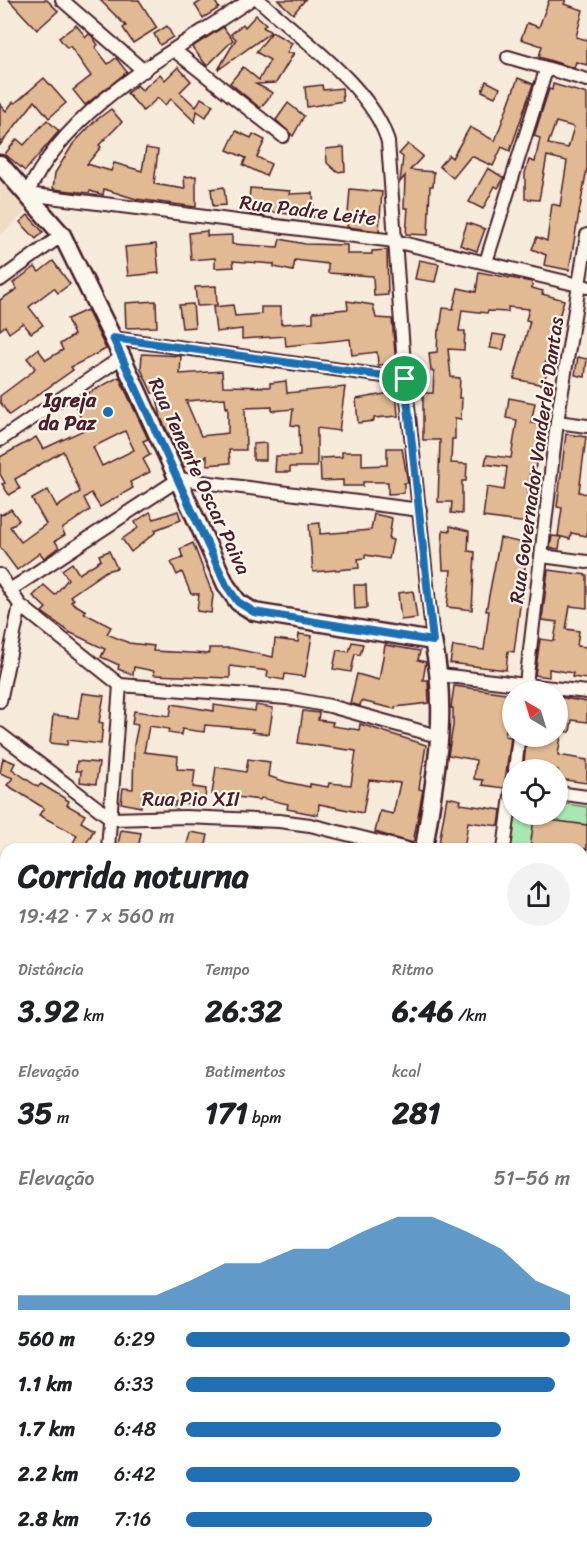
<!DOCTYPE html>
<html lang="pt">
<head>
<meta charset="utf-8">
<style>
	body { margin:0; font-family:Sriracha,sans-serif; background:#f2f2f2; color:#202124; height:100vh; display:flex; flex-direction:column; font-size:22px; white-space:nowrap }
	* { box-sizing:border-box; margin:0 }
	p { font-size:20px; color:#757577 }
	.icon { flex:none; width:33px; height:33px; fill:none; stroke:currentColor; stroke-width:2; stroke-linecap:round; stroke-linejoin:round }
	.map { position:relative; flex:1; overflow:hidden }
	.sheet { position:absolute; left:0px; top:843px; width:588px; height:712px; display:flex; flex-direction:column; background:#fff; border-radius:18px 18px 0 0; box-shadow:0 2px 4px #0004 }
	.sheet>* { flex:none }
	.needle { width:39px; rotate:322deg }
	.tools { position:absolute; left:502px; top:681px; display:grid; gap:12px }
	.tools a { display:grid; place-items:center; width:66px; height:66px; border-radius:50%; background:#fff; box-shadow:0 2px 4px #0004; font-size:30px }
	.pin { position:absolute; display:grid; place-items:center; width:51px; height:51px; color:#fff; margin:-26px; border:3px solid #fff; border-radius:50%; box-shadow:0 2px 6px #0007 }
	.round { display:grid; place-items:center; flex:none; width:63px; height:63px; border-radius:32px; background:#f2f2f2 }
	.head { display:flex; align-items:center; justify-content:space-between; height:102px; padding:0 18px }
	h1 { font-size:33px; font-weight:700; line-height:45px }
	.figures { display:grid; grid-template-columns:repeat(3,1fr); gap:9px; height:102px; padding:6px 18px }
	.figures div { display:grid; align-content:center }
	.figures b { font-size:30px; font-weight:700 }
	.figures small { font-size:16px; font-weight:400 }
	.figures p { font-size:16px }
	.chart { height:168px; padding:12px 18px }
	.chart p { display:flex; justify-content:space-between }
	.chart svg { width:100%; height:108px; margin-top:6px; fill:#1f6fb2; opacity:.7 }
	ul { padding:0 18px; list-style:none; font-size:20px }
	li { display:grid; grid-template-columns:96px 72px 1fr; align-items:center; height:45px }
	li i { height:15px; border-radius:8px; background:#1f6fb2 }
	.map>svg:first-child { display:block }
</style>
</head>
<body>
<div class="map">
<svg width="587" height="1555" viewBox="0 0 587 1555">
	<rect width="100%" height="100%" fill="#f6ebda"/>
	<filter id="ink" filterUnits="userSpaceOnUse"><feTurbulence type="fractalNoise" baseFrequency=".0167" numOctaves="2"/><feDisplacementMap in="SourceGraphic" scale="12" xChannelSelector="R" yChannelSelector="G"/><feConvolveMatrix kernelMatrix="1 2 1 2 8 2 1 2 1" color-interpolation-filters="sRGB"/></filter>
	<g filter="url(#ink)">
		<path fill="#f0dcc4" d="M0,174L29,209L0,236Z"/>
		<path fill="#a7e7b0" stroke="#78836e" stroke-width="1.5" d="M558,803L587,807V1012H582V849H509L514,815L558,814Z"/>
		<g fill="#e1b992" stroke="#4a1f2b" stroke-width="1.5" fill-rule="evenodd">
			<path d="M9,0H47L58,11L37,30Z"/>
			<path d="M100,0H139L157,28L133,43L123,28L126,26Z"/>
			<path d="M203,0H214L219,8L203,18L195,5Z"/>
			<path d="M278,0H305L293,14Z"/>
			<path d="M549,0H566L564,4L583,10L576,37L587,40V65L576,62L574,68L539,57L542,46L521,39L527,23L539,27Z"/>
			<path d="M256,15L266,24L263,27L271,32L218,70L236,39L231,34L243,24L245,27Z"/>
			<path d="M76,25L86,37L89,34L92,36L98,45L95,47L108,64L116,58L127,72L85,105L73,90L91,76L70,46L67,48L59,38Z"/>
			<path d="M167,26L173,37L160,45L154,34Z"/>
			<path d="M223,27L233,40L207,66L192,47Z"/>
			<path d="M272,32L292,43L287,53H294L276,83L256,84L273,93L260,108L230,83L243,67L259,80L270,60L256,52Z"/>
			<path d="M178,67L191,81L180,92L196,107L201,98L213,105L206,117L197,111L195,122L171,99L165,105L158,98L143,111L127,93L137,85L142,90L160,74L165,80Z"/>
			<path d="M44,78L66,103L49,118L35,101L0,145V104L6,111L13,102L15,103Z"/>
			<path d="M518,78L533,84L510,151L502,147L493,166L471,156L453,178L439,166L449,155L452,158L470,127L495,141Z"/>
			<path d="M486,81L500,88L495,97L482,91Z"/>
			<path d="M553,84L587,94V168L569,270L544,265L546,255L532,249L537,237L547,241L552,204L560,206L567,161L547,156L539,200L525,199V173L529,160L535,162L540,138L534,136L549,89L552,90ZM556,122L574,127L568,148L548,144Z"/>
			<path d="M322,85L323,90L342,88L343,101L307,107L305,87Z"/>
			<path d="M288,103L304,116L293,136L276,120Z"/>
			<path d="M111,109L122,122L99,145L101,147L87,164L111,171L114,163L142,171L146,148L158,150L154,184L185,189L184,177L196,176V207L136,199L104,189L103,195L90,191L89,193L53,189L55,173L73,144L95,121Z"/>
			<path d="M47,120L59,131L25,171L5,154L17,139L24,145Z"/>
			<path d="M236,131L251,138L253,134L265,140L257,157L271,164L266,176L243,165L246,158L227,150Z"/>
			<path d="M408,144L423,156L410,170L434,172L433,186H430L428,235L406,234L408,208H404L405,176L400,182L403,157L399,154Z"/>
			<path d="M344,147L345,171L337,172L327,163L326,149Z"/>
			<path d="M488,168L504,178L498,188L495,186L483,209L469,202Z"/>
			<path d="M224,187L226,205L213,206L211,189Z"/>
			<path d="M250,188L290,191L289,194L313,193L314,217H297V215L265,211V216L248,214Z"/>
			<path d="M350,189L382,192L379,231L347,227Z"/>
			<path d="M28,215L43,232L36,239L20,222Z"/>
			<path d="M467,223L485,229L477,251L460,245Z"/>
			<path d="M207,231V236L232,235V244L278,247L280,239L305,244L347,245V254H372V251L387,250L388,295L374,296L373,276L328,273V264L295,260L293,271L274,267V264L233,261L234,267L215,268V258L191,260L189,233Z"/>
			<path d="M156,244L159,273L128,276L125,247Z"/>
			<path d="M419,260L439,264L435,282L415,279Z"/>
			<path d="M53,261L70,284L58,293L54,288L29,307L43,325L31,333L23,323L9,333L5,326L0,330V300L17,289L13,283L35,267L39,272Z"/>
			<path d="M479,272L532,282V288L543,291L542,294L564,300L544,368L547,369L544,385L514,379L530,321L526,320L529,309L508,307V312L488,311L487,313L462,310L459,331H465L464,350L448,349L451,377L460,378L459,398H462L461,419L455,418V439H452L451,463L467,464L466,481H462V514L451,513L452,502H438L440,440H423V393H433L434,371H431L429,353L437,352L438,330H440L443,308L453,309L458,288L476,292Z"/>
			<path d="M216,286L217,305L197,306L195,287Z"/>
			<path d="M156,301L157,327L126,328L125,303Z"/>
			<path d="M347,301L373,305L376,318L392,319L396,364L378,365L377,352L352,355L350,339L286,346L285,336L242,339V329L216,332L213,307L233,305L235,316L261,314V307H281V324L313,322V312L348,309Z"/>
			<path d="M193,304L195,327L182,328L179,305Z"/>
			<path d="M87,310L106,349L71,367L73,370L9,415L0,402V396L32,372L35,368L27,358L38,349L46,360L63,350L60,344L74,335L67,319Z"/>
			<path d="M493,334L506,336L503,350L490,348Z"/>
			<path d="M142,354L181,356L180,374L222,371L223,386L270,387V383L286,381L287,393L345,387L339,431L317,428V467H290V472H275L276,456H300L299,426L291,425L293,409L272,411V407L245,408L246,450H229L230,463L207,465V456L184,467L161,418L156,392L152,393L141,369ZM225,398L226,408L228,407V433L201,436L186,401Z"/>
			<path d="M578,357L587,359L585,377L575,375Z"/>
			<path d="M119,377L148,439L143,441L150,455L143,459L150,472L130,482L133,488L100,507L91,493L84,498L90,510L62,529L65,535L55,541L59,547L44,558L40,553L17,570L0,547V513L1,515L11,509L19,520L10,527L21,542L46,524L32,499L48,490L57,507L80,492L63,451L15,479L20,489L9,495L2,484L5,483L0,474V457L36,437L43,449L86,429L73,401ZM125,431L134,450L102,466L93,447Z"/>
			<path d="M396,392L398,416L374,418V421L358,423L356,399Z"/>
			<path d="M509,398L535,403L531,423L542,425L535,471H530L528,493H532L528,523L483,517L487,487L504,490L507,467L485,464L487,455L511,458L517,420L506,418Z"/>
			<path d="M566,434L586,437L579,492L587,494V536L571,533L570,539L558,536L562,508L557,507Z"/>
			<path d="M266,443V460H253V444Z"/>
			<path d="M387,448H402L408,483H404V493L388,494V482H363V486H343V480L321,481L320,458L342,457V452H362V466L387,465Z"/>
			<path d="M178,511L181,520L155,530L156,532L131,552L122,539L138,528L135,522L150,512L154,519Z"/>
			<path d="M374,514L392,518L389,539L393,540L389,559L365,555V558L358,559L359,568L313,572L309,524L320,523V534L371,530Z"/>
			<path d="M450,526L469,531L468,551L475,552L472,610L447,607L451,570H443L442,550L443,530L450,531Z"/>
			<path d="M552,536L561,537L559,549L550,548Z"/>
			<path d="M500,538L528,544L514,652L508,651L506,670L450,663L453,646L484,650L489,611H486Z"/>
			<path d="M193,543L213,595L211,613L197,611L199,594H191L182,572L177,575L171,562L183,558L180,549Z"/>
			<path d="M109,551L117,568L106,571L70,596L74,599L71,602L86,611L84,613L111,627L107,634L129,643L154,646L153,651L209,654V648H231L273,657L275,639L298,642L299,634L312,636L305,677L285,674L284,680L267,677L268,671L230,666V678L154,675V671L134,667L133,675L118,669L119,665L101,657L105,649L71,633L42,612L46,608L33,596L44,585L55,595L68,579L62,570L72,563L79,574L101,560L99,555Z"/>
			<path d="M548,570L587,575V608L570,606L566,629L579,631L577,646L587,647V679L572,677L573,673L549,669V677L535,675L540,639L554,641L557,622L542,620Z"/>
			<path d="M354,585H366L367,608L355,609Z"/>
			<path d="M413,591L417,618L401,620L398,593Z"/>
			<path d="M352,642L363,644L360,655L355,654L351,672L333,669L337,650L349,652Z"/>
			<path d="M385,645L420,651L418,660L426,662L423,680H428L429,703L395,707V709L361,701L360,706L350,703L357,674L379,680Z"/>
			<path d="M454,686L513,694L512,716H509L505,736L511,737L504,788L482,785L483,780L474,779L476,760L448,755L453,726V708H451Z"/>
			<path d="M82,693L104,696L99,722L103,723L101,744L68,740L67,745L50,743L53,715L78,718Z"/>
			<path d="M558,697L587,702V722L572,720L570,732L558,731Z"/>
			<path d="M172,704L214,711V705L255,711L256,705L273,708L269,734L252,732L253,729L205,725L204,732L182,729L181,735L168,733L169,729L149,726L144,752L178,756L177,769L195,770L193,787L206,789L204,806L175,802V806L164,805L165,795L143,792L141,807L121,803L123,788L133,789L134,745L138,725L132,724L134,711L170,716Z"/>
			<path d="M303,711L319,713L318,720L333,722L332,726L359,730L360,724L426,745L419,789L423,790L413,843L375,832L380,811L393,814L400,783L369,780L363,813L319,804L318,815L287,809L288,804L261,798L260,800L212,794L216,767L246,772L248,759L270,762L268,776L286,782L310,787V784L328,787L329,783L351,785L356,751L298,743Z"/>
			<path d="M527,736L549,739L550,736H561L558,755L587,760V783L558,779V770H523Z"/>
			<path d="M3,758L15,763L12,769L38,787L41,784L69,801L67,805L85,815L81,822L94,830L83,849H70L77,835L39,815L44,808L7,785L13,778L0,773Z"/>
			<path d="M77,761L99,763L96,784L80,782L81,771H76Z"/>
			<path d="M447,797L461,800L460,804L501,810L499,826L468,822L464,849H438Z"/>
			<path d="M534,818L587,825V849H530Z"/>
			<path d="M121,830L141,833L138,849H117Z"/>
			<path d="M190,832L208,835L205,849H186Z"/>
		</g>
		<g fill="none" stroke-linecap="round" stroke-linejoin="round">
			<defs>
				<g id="street">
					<path d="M62,0L144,71"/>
					<path d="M250,0C171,54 69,104 27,194L394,241L587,287"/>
					<path d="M259,0C299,37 374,89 388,142L405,379L433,641"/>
					<path d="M175,51L283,136"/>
					<path d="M508,57L587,80"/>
					<path d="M486,262L546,70"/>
					<path d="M0,280L62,235"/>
					<path d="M113,338L405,379"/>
					<path d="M557,422L587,426"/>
					<path d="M0,440L122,357"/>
					<path d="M542,556L587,562"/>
					<path d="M0,575L20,605L120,685L287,698L330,706L441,737"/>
					<path d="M10,590L179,479L420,510"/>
					<path d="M440,675L587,692"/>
					<path d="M525,692L557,422L587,235"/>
					<path d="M0,701L20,605"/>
					<path d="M0,734L112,819L185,817L279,821L310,825L407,849"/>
					<path d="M515,770L519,736"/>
					<path d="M558,793L587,797"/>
					<path d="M108,849L120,685"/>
					<path d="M504,849L513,781"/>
					<path d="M0,881L6,884"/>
					<path d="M582,1021L587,1022"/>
					<path d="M0,1030L6,1033"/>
					<path d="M582,1135H587"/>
					<path d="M0,1169L6,1172"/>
					<path d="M582,1249L587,1250"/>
					<path d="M0,1313L6,1316"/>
					<path d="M0,1389L6,1375"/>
					<path d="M0,1451L6,1453"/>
					<path d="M582,1502L587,1503"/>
				</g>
				<g id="secondary">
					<path d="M0,164L62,235L122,357L226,585L238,602L254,612L433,641C449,715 435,776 424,849"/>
					<path d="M309,1555L310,1550"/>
				</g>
			</defs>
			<use href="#street" stroke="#4a1f2b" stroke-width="16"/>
			<use href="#secondary" stroke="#4a1f2b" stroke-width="21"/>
			<use href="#street" stroke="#fbf7ec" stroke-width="12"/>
			<use href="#secondary" stroke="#fbf7ec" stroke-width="16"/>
		</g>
	</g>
	<g fill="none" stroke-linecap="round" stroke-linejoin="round" filter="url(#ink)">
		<defs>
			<path id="route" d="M113,338L405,379L433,641L254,612L238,602L226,585Z"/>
		</defs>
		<use href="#route" stroke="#fff" stroke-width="12"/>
		<use href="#route" stroke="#1f6fb2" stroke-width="8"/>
	</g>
	<circle fill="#1f6fb2" stroke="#fbf7ec" stroke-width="2" cx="108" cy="412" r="6"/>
	<g text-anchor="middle" stroke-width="4.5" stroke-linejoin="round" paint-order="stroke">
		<g font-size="20" fill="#4a1f2b" stroke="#fbf7ec">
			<text transform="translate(308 210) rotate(7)" y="7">Rua Padre Leite</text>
			<text transform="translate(536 460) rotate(-82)" y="7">Rua Governador Vanderlei Dantas</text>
			<text transform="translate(200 476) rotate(65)" y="7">Rua Tenente Oscar Paiva</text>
			<text x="191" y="806">Rua Pio XII</text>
		</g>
		<g font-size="20" font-weight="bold" fill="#4a1f2b" stroke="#fbf7ec" text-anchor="end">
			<text x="96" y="407">Igreja<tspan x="96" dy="23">da Paz</tspan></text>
		</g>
	</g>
</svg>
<div class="tools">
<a><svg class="needle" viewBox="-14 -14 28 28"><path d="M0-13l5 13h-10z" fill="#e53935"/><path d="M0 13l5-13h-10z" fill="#757577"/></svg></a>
<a><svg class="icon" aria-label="locate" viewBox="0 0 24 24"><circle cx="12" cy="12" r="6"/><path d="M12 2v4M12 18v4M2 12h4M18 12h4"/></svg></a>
</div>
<div class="pin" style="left:405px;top:379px;background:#1e9e55"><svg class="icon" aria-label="arrive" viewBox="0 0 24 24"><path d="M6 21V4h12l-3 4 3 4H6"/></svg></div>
<section class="sheet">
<div class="head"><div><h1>Corrida noturna</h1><p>19:42 · 7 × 560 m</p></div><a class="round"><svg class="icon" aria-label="share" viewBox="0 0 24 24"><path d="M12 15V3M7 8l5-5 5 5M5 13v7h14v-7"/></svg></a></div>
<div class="figures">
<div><p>Distância</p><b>3.92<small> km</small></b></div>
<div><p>Tempo</p><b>26:32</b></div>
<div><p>Ritmo</p><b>6:46<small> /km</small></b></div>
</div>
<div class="figures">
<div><p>Elevação</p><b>35<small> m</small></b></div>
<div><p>Batimentos</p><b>171<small> bpm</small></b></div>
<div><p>kcal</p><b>281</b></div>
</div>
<div class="chart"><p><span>Elevação</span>51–56 m</p>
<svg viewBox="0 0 160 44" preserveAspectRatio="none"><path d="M0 44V38L10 38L20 38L30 38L40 38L50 32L60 25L70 25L80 19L90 19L100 12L110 6L120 6L130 12L140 19L150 32L160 38V44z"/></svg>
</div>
<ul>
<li><b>560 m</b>6:29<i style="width:100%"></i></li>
<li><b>1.1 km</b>6:33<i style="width:96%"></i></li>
<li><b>1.7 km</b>6:48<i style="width:82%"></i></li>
<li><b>2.2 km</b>6:42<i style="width:87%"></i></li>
<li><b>2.8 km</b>7:16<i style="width:64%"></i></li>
</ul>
</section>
</div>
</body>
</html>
